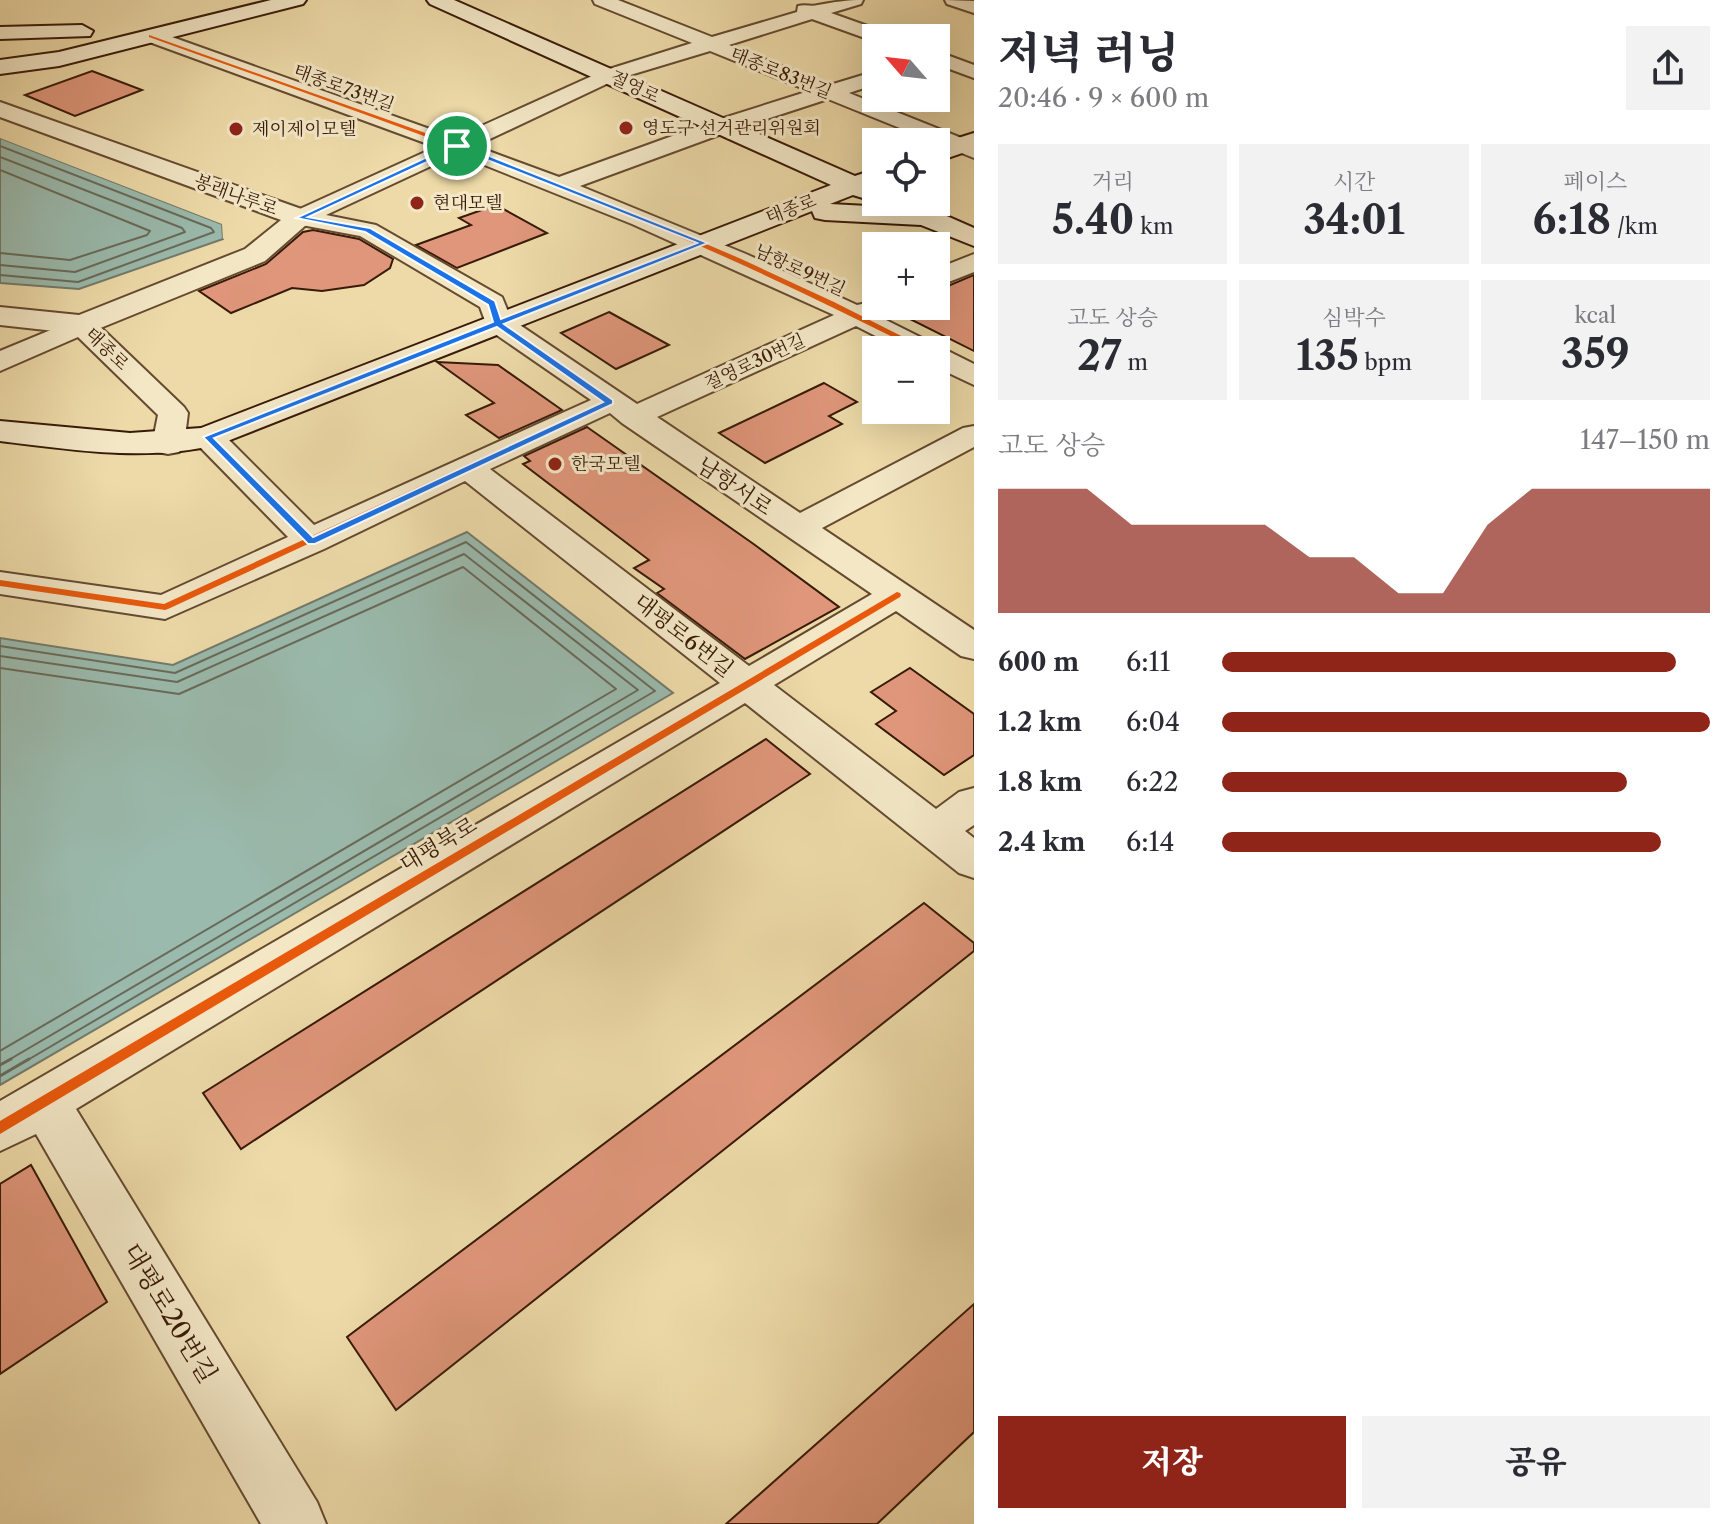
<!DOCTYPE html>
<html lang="ko">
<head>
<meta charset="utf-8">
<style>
	body { margin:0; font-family:"Libre Caslon Text","Noto Serif KR",serif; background:#f2f2f3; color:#2b2b33; height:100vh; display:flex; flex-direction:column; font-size:30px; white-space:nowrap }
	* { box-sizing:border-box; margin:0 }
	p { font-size:26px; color:#7c7c81 }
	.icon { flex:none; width:44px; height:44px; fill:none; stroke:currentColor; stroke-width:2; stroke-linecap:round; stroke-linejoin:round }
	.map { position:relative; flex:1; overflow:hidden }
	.details { display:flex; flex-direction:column; background:#fff; width:760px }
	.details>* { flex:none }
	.needle { width:52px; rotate:298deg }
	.tools { position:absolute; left:862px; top:24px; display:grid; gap:16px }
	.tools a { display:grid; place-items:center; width:88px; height:88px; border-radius:0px; background:#fff; box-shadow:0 8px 32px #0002; font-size:40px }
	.pin { position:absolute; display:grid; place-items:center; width:68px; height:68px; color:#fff; margin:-34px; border:4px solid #fff; border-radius:50%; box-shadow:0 2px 8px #0007 }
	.round { display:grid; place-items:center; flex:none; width:84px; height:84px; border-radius:0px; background:#f2f2f3 }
	.overview { display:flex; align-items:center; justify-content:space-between; height:136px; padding:0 24px }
	h1 { font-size:44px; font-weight:800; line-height:60px }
	.stats { display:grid; grid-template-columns:repeat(3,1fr); gap:12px; height:136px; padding:8px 24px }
	.stats div { display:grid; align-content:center; border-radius:0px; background:#f2f2f3; text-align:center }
	.stats b { font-size:40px; font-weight:800 }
	.stats small { font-size:22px; font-weight:400 }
	.stats p { font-size:22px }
	.chart { height:224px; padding:16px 24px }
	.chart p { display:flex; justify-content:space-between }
	.chart svg { width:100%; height:144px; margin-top:8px; fill:#8f2418; opacity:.7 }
	.action { display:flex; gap:16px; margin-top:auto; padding:16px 24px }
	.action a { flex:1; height:92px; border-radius:0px; background:#8f2418; color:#fff; font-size:32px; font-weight:800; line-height:92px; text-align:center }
	.action a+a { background:#f2f2f3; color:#2b2b33 }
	ul { padding:0 24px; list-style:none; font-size:26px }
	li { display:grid; grid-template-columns:128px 96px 1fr; align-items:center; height:60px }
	li i { height:20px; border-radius:10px; background:#8f2418 }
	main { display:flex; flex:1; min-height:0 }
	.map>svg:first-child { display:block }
</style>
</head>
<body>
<main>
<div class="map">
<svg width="974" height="1524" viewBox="0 0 974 1524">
	<rect width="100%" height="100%" fill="#eddaa8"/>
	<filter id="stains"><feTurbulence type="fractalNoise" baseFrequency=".0025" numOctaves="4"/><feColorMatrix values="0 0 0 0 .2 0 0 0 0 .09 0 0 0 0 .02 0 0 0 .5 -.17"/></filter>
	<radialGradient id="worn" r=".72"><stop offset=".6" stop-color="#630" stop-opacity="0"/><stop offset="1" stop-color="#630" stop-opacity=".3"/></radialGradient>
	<g fill="#9abaad" stroke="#737a6b" stroke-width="2">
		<path d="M0,138L222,224L223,239L79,289L0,283Z"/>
		<path d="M467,532L673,693L0,1085V638L173,665Z"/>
	</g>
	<path fill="#eddaa8" d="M1,134L224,221L228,227L227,237L223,239L222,224L0,138Z"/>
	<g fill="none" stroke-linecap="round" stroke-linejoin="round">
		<g stroke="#696a5a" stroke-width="2">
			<path d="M0,146L211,228L214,232L78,282L0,275"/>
			<path d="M0,157L182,228L185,232L75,272L0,265"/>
			<path d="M0,170L150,231L147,235L70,260L0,253"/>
			<path d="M0,646L175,673L466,542L655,691L26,1061"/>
			<path d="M0,656L177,682L464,554L638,690L7,1061"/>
			<path d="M0,668L179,694L463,567L616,689L0,1051"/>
		</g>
		<g stroke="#696a5a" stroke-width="3">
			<path d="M0,1065L11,1059"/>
			<path d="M0,1076L29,1059"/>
		</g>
	</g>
	<g fill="#df967a" stroke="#381a08" stroke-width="2">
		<path d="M92,71L142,90L75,116L25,95Z"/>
		<path d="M496,205L547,233L457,268L416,245L471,225L459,218Z"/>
		<path d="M313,230L359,239L393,259L390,268L364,285L322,291L292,288L231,313L199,291L266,264L303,232Z"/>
		<path d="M974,275V351L890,309L889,306H936V291Z"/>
		<path d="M609,312L669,345L616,369L561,333Z"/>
		<path d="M437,362L498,365L562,410L499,438L466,415L494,403Z"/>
		<path d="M824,383L857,402L829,416L842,424L765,463L719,433Z"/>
		<path d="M587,427L755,545L839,607L745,659L657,593L664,589L634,568L649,560L523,464L530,461L524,456Z"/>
		<path d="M910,668L974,714V755L944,775L876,724L896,711L871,692Z"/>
		<path d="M766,739L810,774L241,1149L203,1093Z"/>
		<path d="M924,903L974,943V951L396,1410L347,1337Z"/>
		<path d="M31,1165L107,1302L0,1374V1184Z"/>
		<path d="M974,1304V1432L877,1524H726Z"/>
	</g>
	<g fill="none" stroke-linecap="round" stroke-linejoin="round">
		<defs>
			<g id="minor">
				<path d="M593,0H618L712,37L797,12L798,6C806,4 811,7 818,5C834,2 847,0 863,0L861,4L831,13L890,34L893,38H876V42L812,19L729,45L830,85L876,71V84L849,93L974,143V158L828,99L727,132L580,186L746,254L857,305L876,301V306L887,308L878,316L974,364V385L936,367V350H903L856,326L657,417L800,513L963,428L974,426V447L822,528L974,630V659L961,656L896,611L774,685L936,809L959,792L974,788V825L965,831L974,838V878L959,873L745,703L76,1109L317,1502L326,1524H261L36,1134L0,1151V1101L720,683L465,481L324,549L165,619L0,594V572L161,595L288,537L197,444L193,437L197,430L208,428L219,430L314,525L591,400L488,329L480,307L360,236L291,223L288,218L291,213L436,147L144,40L141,36L144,32H158L455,138L603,71L692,43L595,4ZM710,51L809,91L711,122L559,177L475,146L617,79ZM457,154L632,224L834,315L637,404L511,319L502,297L376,225L326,215ZM610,413L622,423L872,594L749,666L490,469Z"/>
				<path d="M945,0L974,1V13L947,4Z"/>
				<path d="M936,51L974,65V78L936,64Z"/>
				<path d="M974,254V272L936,287V269Z"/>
				<path d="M82,317L92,319L184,407L188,413L184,445L179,452L168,454L157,452L152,445L158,415L78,337L0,371V351Z"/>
			</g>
			<path id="tertiary" d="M0,102L310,212L314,218L265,261L93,331L82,334L0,325V307L79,315L245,249L281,220L0,117Z"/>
			<g id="secondary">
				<path d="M271,0H306L303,4L59,66L0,74V60L59,52Z"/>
				<path d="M427,0H454L855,176L876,169L875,197L866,199L853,195L830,204L887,207L888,202H915L974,228V246L921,225L825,220L815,218L812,211L220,444C148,462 73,450 0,441V421L130,433L201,428L831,185L430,4Z"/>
				<path d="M82,25L93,31L90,36L0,39V27Z"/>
				<path d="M974,133V149L936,162V145Z"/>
			</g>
		</defs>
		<use href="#minor" stroke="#654a30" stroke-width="4"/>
		<use href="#tertiary" stroke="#654a30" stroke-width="4"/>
		<use href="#secondary" stroke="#381a08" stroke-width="4"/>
		<use href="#minor" fill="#f3e7c6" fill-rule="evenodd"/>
		<use href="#tertiary" fill="#f3e7c6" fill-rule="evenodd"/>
		<use href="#secondary" fill="#f3e7c6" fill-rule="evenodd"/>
		<defs>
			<g id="cycleway">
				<path d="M149,35L448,141L643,217L739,258L834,302L929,350H919C827,304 734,259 639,220C478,153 313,96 149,37Z"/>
				<path d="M607,400H610L614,402L168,609L165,610L0,586V580L164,604Z"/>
				<path d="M897,592L900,593L901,595L900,597L0,1134V1121Z"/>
			</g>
		</defs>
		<use href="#cycleway" stroke="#f3e7c6" stroke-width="5"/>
		<use href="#cycleway" fill="#e8590c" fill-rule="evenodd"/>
	</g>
	<path fill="#1a73e8" stroke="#fff" stroke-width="2" fill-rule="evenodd" d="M457,143L708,243L504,324L613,400V404L315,544H308L203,437L493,322L488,305L365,232L296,218ZM457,148L697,243L501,319L495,301L370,228L308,217ZM497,327L603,402L313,537L214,438Z"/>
	<g fill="#8f2418" stroke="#f3e7c6" stroke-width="3">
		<circle cx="626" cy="128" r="8"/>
		<circle cx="236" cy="129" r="8"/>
		<circle cx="417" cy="203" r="8"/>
		<circle cx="555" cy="464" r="8"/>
	</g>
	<g text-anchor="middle" stroke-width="6" stroke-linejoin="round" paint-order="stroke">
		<g font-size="18" fill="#381a08" stroke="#f3e7c6">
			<text transform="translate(781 73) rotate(22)" y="6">태종로83번길</text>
			<text transform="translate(635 87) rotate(25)" y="6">절영로</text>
			<text transform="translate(344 88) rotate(20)" y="6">태종로73번길</text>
			<text transform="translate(236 195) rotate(20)" y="6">봉래나루로</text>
			<text transform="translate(791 209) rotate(-21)" y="6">태종로</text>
			<text transform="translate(800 270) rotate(25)" y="6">남항로9번길</text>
			<text transform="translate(107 349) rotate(44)" y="6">태종로</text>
			<text transform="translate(755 362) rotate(-25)" y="6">절영로30번길</text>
		</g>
		<g font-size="18" fill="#381a08" stroke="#f3e7c6" text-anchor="start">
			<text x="642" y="134">영도구 선거관리위원회</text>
			<text x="252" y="135">제이제이모텔</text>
			<text x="433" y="209">현대모텔</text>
			<text x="571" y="470">한국모텔</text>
		</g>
		<g font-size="22" fill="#381a08" stroke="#f3e7c6">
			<text transform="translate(735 486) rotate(34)" y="8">남항서로</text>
			<text transform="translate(684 635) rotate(38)" y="8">대평로6번길</text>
			<text transform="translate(438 844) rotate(-31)" y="8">대평북로</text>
		</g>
		<g font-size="26" fill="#381a08" stroke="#f3e7c6">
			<text transform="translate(170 1313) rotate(59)" y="9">대평로20번길</text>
		</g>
	</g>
	<rect width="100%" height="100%" filter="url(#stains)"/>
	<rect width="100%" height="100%" fill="url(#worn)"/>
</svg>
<div class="tools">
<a><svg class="needle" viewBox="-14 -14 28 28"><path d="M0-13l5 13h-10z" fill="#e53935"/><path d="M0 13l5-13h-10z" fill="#7c7c81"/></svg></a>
<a><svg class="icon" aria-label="locate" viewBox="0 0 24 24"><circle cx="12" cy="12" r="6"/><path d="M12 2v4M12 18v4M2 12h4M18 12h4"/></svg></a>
<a>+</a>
<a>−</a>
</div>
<div class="pin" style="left:457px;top:146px;background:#1e9e55"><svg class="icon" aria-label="arrive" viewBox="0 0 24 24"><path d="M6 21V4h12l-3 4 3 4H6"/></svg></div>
</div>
<section class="details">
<div class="overview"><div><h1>저녁 러닝</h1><p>20:46 · 9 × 600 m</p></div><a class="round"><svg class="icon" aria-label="share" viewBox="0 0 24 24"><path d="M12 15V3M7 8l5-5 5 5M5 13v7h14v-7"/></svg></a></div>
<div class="stats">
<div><p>거리</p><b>5.40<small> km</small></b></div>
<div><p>시간</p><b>34:01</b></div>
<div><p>페이스</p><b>6:18<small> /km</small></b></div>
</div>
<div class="stats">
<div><p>고도 상승</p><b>27<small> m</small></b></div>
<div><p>심박수</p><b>135<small> bpm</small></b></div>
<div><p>kcal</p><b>359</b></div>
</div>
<div class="chart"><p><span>고도 상승</span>147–150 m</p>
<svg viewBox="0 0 160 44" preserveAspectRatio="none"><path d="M0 44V6L10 6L20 6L30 17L40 17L50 17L60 17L70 27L80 27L90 38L100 38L110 17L120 6L130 6L140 6L150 6L160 6V44z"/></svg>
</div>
<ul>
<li><b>600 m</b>6:11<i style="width:93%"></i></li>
<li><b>1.2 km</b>6:04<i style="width:100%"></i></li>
<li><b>1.8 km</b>6:22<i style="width:83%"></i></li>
<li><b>2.4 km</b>6:14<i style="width:90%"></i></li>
</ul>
<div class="action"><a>저장</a><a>공유</a></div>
</section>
</main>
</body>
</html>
